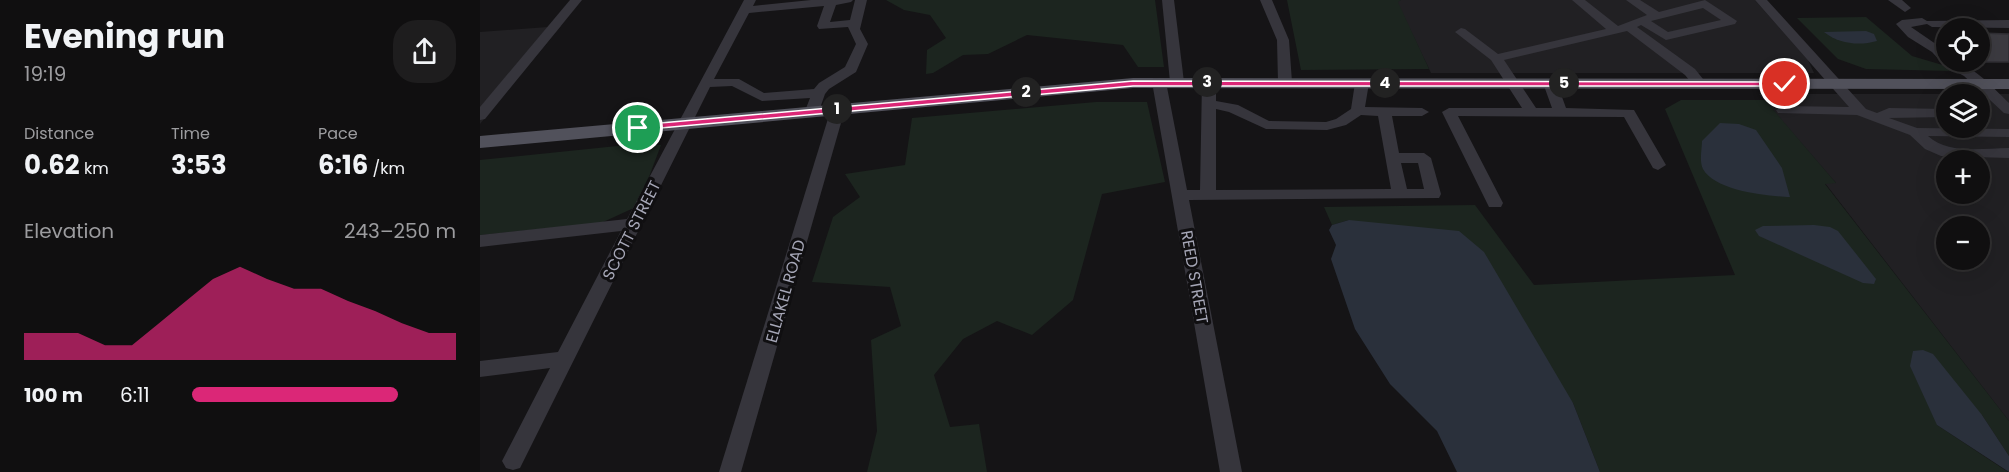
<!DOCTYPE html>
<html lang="en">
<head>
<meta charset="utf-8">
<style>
	body { margin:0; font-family:Poppins,sans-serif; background:#1e1d1e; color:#f1f3f6; height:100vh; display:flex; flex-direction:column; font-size:22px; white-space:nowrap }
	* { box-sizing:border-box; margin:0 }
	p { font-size:20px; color:#9c9c9f }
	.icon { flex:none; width:33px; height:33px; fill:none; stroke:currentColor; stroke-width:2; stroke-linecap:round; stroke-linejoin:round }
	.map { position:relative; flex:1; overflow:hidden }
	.side { display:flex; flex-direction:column; background:#100f10; width:480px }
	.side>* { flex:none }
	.tools { position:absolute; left:1456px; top:18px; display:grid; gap:12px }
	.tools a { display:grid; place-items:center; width:54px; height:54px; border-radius:50%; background:#100f10; box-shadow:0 6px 24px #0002,0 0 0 2px #302f30; font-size:30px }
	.pin { position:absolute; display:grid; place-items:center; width:51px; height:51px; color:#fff; margin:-26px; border:3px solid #fff; border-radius:50%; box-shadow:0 2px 6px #0007 }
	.km { position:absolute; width:30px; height:30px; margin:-15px; border-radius:50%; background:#222; color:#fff; font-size:16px; line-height:30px; text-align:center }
	.round { display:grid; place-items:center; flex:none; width:63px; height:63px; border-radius:24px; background:#1e1d1e }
	.summary { display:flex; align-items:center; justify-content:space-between; height:102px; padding:0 24px }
	h1 { font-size:33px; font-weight:700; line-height:45px }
	.metrics { display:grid; grid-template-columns:repeat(3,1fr); gap:9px; height:102px; padding:6px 24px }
	.metrics div { display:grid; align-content:center }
	.metrics b { font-size:26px; font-weight:700 }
	.metrics small { font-size:16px; font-weight:400 }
	.metrics p { font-size:16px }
	.chart { height:168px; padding:12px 24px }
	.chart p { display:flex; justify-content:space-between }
	.chart svg { width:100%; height:108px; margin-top:6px; fill:#db2777; opacity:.7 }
	ul { padding:0 24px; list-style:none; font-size:20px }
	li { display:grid; grid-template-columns:96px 72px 1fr; align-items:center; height:45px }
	li i { height:15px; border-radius:8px; background:#db2777 }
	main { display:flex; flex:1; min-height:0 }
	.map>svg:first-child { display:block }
</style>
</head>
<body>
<main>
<section class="side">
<div class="summary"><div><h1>Evening run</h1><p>19:19</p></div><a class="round"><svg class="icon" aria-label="share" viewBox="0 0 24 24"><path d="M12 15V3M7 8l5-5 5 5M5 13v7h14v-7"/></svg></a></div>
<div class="metrics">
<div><p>Distance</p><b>0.62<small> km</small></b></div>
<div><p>Time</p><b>3:53</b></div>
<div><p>Pace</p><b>6:16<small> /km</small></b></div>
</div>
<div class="chart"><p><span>Elevation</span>243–250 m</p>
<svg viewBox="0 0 160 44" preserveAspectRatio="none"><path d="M0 44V33L10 33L20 33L30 38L40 38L50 29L60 20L70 11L80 6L90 11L100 15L110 15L120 20L130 24L140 29L150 33L160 33V44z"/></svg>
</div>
<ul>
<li><b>100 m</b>6:11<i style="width:78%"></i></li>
</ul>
</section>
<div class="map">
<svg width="1529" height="472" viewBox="0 0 1529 472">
	<rect width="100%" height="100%" fill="#151416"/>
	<g fill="#212023" fill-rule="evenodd">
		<path d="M921,0H1275L1328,60L1334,73H951L917,2Z"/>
		<path d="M81,26L0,124V32Z"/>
		<path d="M1279,94H1529V421L1345,183H1356ZM1467,94H1500V128H1467ZM1467,160H1500V194H1467ZM1467,226H1500V260H1467Z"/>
	</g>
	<g fill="#1c251f">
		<path d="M406,0H675L684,67H658L643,45L547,35L508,54L483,55L453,73L446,74L447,50L466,38L450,15L424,10Z"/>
		<path d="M807,0H921L918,2L949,69L821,70Z"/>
		<path d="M1386,17L1432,56L1466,66L1472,71L1386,69L1358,59L1317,18Z"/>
		<path d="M1201,100H1285L1356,183L1345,184L1529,421V456L1502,415L1457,425L1528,472H1120L1093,403L869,220L852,225L844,207L995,205L1054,285L1255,275L1185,109Z"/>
		<path d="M616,102H667L685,182L622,194L593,300L552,335L517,321L483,339L454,375L470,427L499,424L507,472H387L397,431L391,340L421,326L410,287L332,282L353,217L380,197L365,174L425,165L432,118Z"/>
		<path d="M147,145H181L158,206L121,223L0,235V160Z"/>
	</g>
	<g fill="#2a303b">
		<path d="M1386,31L1394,34L1397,41C1379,46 1359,44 1344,32Z"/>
		<path d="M1240,123L1259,124L1276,130L1302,168L1310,197C1287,196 1235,191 1223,169C1219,161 1222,149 1222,141Z"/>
		<path d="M869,220L979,231L1004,252L1093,403L1120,472H977L957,431L910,384L875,329L851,259L856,245L849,230L852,225Z"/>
		<path d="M1334,225L1350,227L1358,231L1396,279L1394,284L1383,283L1279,236L1275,230L1283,226Z"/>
		<path d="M1443,350L1453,354L1502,415L1529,456V472L1457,425L1430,366L1433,351Z"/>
	</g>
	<path fill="#3c3b41" stroke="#2f2e33" stroke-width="1.5" d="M1500,33L1529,34V62H1500Z"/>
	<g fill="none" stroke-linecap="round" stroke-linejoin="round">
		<g fill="#36353c" fill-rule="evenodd">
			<path d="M90,0H102L5,119L0,120V107Z"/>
			<path d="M264,0H276L273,6L331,0H373L371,2L356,5L350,22L370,20L375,0H387L380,29L388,44L376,72L349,89L345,94L339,111L332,115L325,111L330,98L282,101L252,86L230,87L40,468L33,470L26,468L22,461L70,368L0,377V361L78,352L141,231L0,247V235L147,219ZM344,6L337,26L339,29L368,27L376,44L365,67L339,83L334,89L284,93L259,79H234L269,13Z"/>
			<path d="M682,0H694L704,82L697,86L690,82Z"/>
			<path d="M780,0H792L809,40L812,82L810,85L805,86L798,82L797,40Z"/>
			<path d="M1092,0H1105L1138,26L1167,15L1146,0H1160L1179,12L1225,0L1257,21L1255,24L1186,40L1161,25L1157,27L1215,69L1227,84L1220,88L1215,87L1205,75L1147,31L1024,60L1056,108H1072L1063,83L1070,79L1077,83L1086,108L1154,110L1186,165L1178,170L1173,168L1144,117L978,116L1023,203L1021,207H1009L962,112L969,108H1042L1011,60L975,32L981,28L985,29L1018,54L1126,29ZM1223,8L1241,20L1188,32L1171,21Z"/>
			<path d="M1275,0H1287L1386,109L1397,113L1409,108L1467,109V117L1409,118L1437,128L1529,129V137L1448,136C1469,155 1503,148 1529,148V158L1461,156L1445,149L1430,135L1377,115L1298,113L1296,110L1303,106L1369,107Z"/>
			<path d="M1408,0H1422L1431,8L1425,12Z"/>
			<path d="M1442,18L1447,21L1529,20V28L1452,27L1447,24L1431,27L1466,51L1467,62C1492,62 1511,86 1529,103V114L1524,113L1484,76L1464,65L1452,52L1428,37L1416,24L1422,20Z"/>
			<path d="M679,78L686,82L707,190H720L722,82L724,79L729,78L736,82V101L758,105L789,121L846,122L856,119L871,109L875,83L882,79L889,83L885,107L942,108L949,112L942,116H912L919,153H944L951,158L961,194L959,198L709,200L762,472H740L672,82ZM736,109L749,112L786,129L847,130L866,125L881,115L898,116L911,189L736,190ZM921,163H938L944,189H927Z"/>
			<path d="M358,105L365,109L261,472H239L351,109Z"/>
		</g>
		<path fill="#51515b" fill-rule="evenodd" d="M653,78L1529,79V89L653,88L0,148V136Z"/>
	</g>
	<path fill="#db2777" stroke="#fff" stroke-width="1.5" d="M653,81L1305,82L1309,84L1305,86H653L158,130L154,128L158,125Z"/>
	<g text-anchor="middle" stroke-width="6" stroke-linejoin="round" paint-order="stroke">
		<g font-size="16" fill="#a6a7b7" stroke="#100f11">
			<text transform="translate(151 230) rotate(-63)" y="6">SCOTT STREET</text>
			<text transform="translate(715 277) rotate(80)" y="6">REED STREET</text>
			<text transform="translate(305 291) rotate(-74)" y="6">ELLAKEL ROAD</text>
		</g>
	</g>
</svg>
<div class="tools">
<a><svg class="icon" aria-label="locate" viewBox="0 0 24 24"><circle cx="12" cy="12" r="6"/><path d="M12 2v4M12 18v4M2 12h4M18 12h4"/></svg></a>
<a><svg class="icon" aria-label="layers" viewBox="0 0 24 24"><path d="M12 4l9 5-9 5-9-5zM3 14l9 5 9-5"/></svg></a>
<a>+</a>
<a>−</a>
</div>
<div class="pin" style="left:158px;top:128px;background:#1e9e55"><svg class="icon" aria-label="arrive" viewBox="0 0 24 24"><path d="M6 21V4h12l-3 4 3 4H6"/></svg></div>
<div class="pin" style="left:1305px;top:84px;background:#d93025"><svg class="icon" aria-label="check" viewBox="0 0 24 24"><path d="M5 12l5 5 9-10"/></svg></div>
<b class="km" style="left:357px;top:109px">1</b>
<b class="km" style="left:546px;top:92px">2</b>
<b class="km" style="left:727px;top:82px">3</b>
<b class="km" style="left:905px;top:83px">4</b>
<b class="km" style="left:1084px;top:83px">5</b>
</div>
</main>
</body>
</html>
